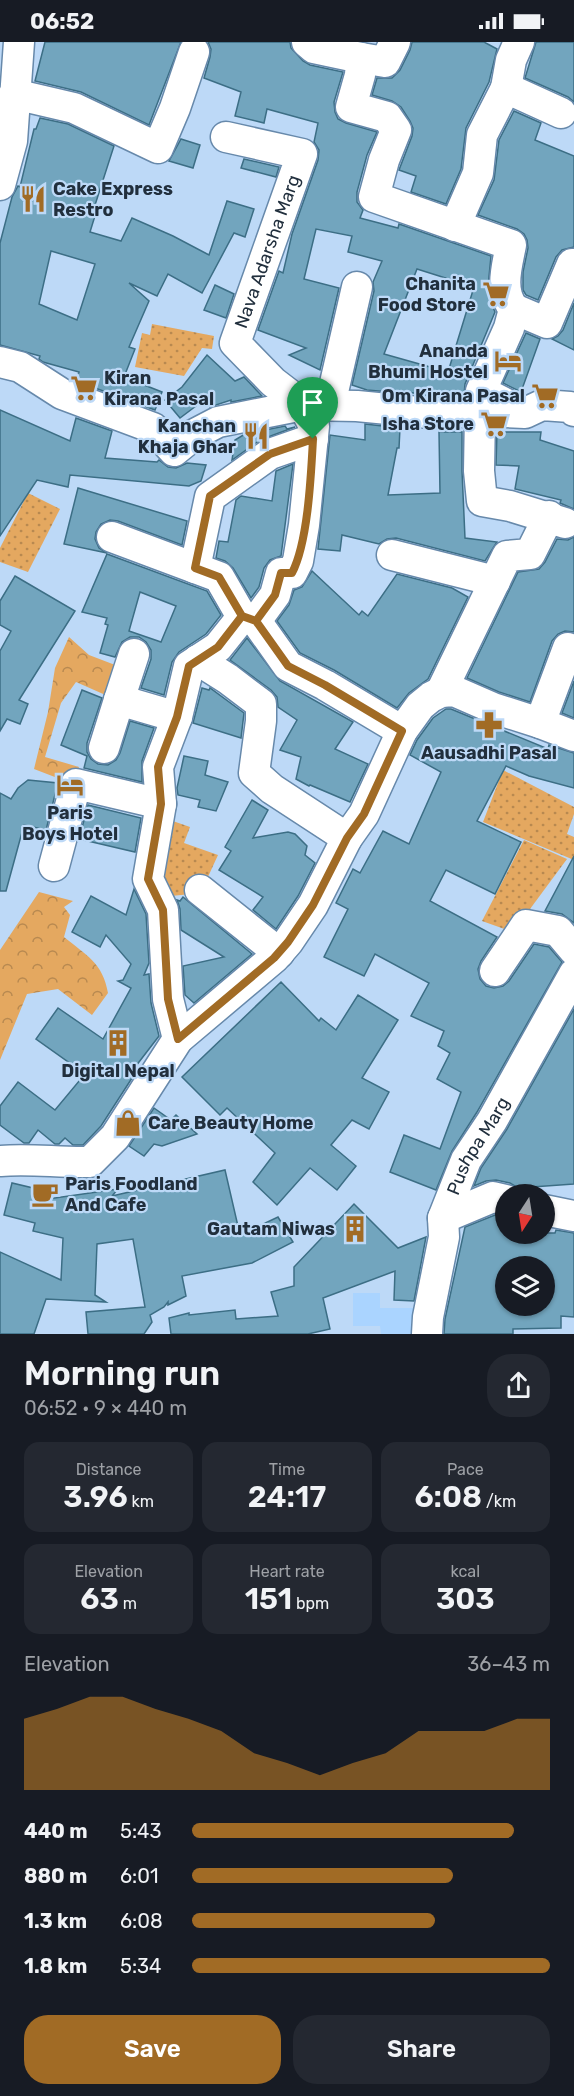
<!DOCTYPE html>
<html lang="en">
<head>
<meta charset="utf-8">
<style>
	body { margin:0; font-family:Rubik,sans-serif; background:#242831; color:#f1f3f6; height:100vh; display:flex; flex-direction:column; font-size:22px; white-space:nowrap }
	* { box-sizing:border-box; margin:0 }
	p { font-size:20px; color:#9ea1a6 }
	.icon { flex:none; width:33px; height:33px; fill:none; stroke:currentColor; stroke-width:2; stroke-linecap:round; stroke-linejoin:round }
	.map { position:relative; height:1292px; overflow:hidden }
	.drawer { display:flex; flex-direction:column; background:#171b24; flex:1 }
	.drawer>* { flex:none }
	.needle { width:39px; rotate:192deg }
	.buttons { position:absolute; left:495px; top:1142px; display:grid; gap:12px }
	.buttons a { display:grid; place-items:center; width:60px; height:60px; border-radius:50%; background:#171b24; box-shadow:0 2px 4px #0004; font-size:30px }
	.pin { position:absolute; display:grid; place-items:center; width:51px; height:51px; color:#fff; margin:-62px -26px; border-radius:50% 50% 50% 0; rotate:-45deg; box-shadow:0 0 6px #0007 }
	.pin .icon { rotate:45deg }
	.round { display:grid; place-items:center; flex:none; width:63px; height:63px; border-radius:24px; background:#242831 }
	.summary { display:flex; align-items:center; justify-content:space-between; height:102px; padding:0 24px }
	h1 { font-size:33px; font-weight:600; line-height:45px }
	.figures { display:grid; grid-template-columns:repeat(3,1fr); gap:9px; height:102px; padding:6px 24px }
	.figures div { display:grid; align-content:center; border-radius:15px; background:#242831; text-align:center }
	.figures b { font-size:30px; font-weight:600 }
	.figures small { font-size:16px; font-weight:400 }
	.figures p { font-size:16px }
	.chart { height:168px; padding:12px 24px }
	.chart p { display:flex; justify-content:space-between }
	.chart svg { width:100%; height:108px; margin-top:6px; fill:#a16b25; opacity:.7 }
	.action { display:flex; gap:12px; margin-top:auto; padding:12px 24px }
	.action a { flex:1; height:69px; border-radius:24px; background:#a16b25; color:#fff; font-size:24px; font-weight:600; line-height:69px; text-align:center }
	.action a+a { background:#242831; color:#f1f3f6 }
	ul { padding:0 24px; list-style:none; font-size:20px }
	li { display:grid; grid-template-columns:96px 72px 1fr; align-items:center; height:45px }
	li i { height:15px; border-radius:8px; background:#a16b25 }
	.status { display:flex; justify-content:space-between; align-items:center; height:42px; padding:0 30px; background:#171b24; direction:ltr }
	.status svg { height:16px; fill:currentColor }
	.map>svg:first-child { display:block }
</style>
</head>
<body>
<div class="status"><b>06:52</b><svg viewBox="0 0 49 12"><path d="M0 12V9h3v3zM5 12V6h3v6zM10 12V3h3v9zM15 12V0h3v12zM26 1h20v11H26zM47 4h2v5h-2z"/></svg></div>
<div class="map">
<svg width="574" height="1292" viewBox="0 0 574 1292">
	<defs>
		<pattern id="green-dots" width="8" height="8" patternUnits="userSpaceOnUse" patternTransform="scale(1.5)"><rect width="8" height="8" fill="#e4a860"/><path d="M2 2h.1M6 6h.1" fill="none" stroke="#b88950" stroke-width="1.8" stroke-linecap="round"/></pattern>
		<pattern id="forest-crowns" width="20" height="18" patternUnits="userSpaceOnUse" patternTransform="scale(1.5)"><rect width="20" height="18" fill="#e4a860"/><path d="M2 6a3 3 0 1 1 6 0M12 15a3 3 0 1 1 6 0" fill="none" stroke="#b88950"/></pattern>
	</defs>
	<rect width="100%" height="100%" fill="#bdd9f7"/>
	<path fill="#aad4ff" d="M353,1251H380V1266H413V1292H381L380,1284H353Z"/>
	<g fill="url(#green-dots)">
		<path d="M152,282L214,294L212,307L202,306L184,334L135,325L142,291L150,293Z"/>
		<path d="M28,451L60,467L28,530L0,520V506Z"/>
		<path d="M503,728L574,765V772L567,792L574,795V818L483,780Z"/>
		<path d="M170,778L190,785L184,801L218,813L207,837L191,852L171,854L158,846Z"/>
		<path d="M524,798L567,817L513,890L482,879Z"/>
	</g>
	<g fill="url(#forest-crowns)">
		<path d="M69,595L89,613L123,626L110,655L76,640L61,661L45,715L79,725L73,742L34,727L48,670L55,626Z"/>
		<path d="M39,850L73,859L64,865L70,873L64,895C86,913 103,921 108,951L92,973L58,947L27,952L0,1018V908Z"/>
	</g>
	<g fill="#72a5be" stroke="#3c6e85" stroke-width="1.5" fill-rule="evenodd">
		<path d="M45,0H181L149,83L81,50L35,39Z"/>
		<path d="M208,0H290L291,6L303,19L310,23L343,30L334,60L335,70L338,77L346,81L377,90L367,113L357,150V160L363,168L360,176L398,186L399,182L491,214L488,245L490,258L495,270L465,342L464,353H442L431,351L430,354L402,349V351L367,348L352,343L374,249L373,240L382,219L348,210L352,194L316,187L304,237L339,246L320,328L289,313L306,306L258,288L279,229L283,231L292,192L318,118L319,108L314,100L318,81L267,67L264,81L235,74L241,50L204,36L210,15L211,7ZM417,227L474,245L448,330L384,312Z"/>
		<path d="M412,0H484L497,7L489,40L466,86L461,127L446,162L411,150L416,134L399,128L412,94L413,86L410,79L401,65L392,59L372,53L377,36H392L400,28L410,8Z"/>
		<path d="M536,0H574V60L568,55L525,36Z"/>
		<path d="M514,69L541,81L535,98L574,114V205L562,208L556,215L538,258L526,253L523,248V230L528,206L527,198L524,192L517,187L478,173L494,138L499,98Z"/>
		<path d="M40,76L68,82L114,104L95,163L98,164L90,190L121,199L132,176L173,194L209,213L227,159L254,167L245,195L234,191L202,251L168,232L157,254L129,241L149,259L129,305L135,307L124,335L162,350L155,368L76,339L79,330L43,320L39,317L40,314L0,303V201L12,155L18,144L20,145L34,87H36ZM51,209L95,222L77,278L39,262Z"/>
		<path d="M181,97L200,103L193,126L169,119Z"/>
		<path d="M244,117L279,125L276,135L241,126Z"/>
		<path d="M215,243L234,252L226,276L204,268Z"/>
		<path d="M574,261V308L552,297L558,294L563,288Z"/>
		<path d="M526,291L540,297L521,350L503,341Z"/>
		<path d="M207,313L235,339L244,335L262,354L231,360V358L210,365L204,358L180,376L165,358L182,345Z"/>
		<path d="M0,368L70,399L76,376L112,389L105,416L157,420L159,418L168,425L176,426L187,421L206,423L201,439L189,444L70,433L68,445L37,438L0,494Z"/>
		<path d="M365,382L400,386L399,406H397L388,453L440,451L439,390H462V429L465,496L497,500L485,519L396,496L387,497L379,502L342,493L340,509L318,507L330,393L365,398Z"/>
		<path d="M285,384L287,387L295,385L260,398L232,418L235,398L245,392Z"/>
		<path d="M497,390H541L540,398L574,409V467L560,461L561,458L515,447L519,424L496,423Z"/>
		<path d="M293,422L281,514L270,518L264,526L259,545L251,556L233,526L225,519L216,516L219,499L228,500L236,458L241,454L272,459L276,429Z"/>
		<path d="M78,446L187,479L182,503L118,479L110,478L101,482L96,490L95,497L99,506L107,511L64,502Z"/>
		<path d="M574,495V590L565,589L558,592L552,599L530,660L499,650L467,636L518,530L539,527L545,520L557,497L568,498Z"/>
		<path d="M107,512L207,549L221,573L206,592L179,610L172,620L164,653L141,646L151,617V608L146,600L139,595H130L122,600L115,615L100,611L108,583L105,582L107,576L82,570ZM140,550L176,564L161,600L129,589Z"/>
		<path d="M312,529L359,573L362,569L368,574L397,532L452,546L468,555L428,637L409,651L397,666L334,628L300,611L277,579L289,563L294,548L302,545Z"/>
		<path d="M15,534L75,569L19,658L28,662L20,682L7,677L0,689V609L11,589L0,583V559Z"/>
		<path d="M247,596L280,639L353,680L335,707L368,722L350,760L310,743L309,744L296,737L301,715L280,708L297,678L278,665L277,655L271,648L230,618Z"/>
		<path d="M574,639V676L562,671Z"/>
		<path d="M202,646L209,648L210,646L244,671L241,696L193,681Z"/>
		<path d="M82,648L102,656L87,701V710L91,717L98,722L108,723L116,718L120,711L130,679L154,686L142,719V740L84,726L87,714L61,703Z"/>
		<path d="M446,667H451L548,707L549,703L574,711V746L529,734L506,724L477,779L521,800L495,852L446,828L430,859L497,895L481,919L478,927L480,937L486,944L494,946L503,944L509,939L534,902L549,905L562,920L477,1070L452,1109L436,1148L390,1130L404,1093L440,1107L461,1050L437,1037L450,1011L438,1004L444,989L411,974L429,941L375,912L364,934L324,915L348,867L336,861L353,827L360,831L383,789L409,802L441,730L410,713L417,698L433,676Z"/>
		<path d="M184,714L208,719L205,733L228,740L216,769L198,765L200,758L178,753L177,746Z"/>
		<path d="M28,738L58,741L46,788L24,783L6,849H0V751L11,757L18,746Z"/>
		<path d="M252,758L268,768L253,796L288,790L295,792L307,804L305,813L315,821L298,854L276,887L253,868L263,855L219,828L231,809L225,805Z"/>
		<path d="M88,763L141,776L135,810L79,797Z"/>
		<path d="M574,814V881L562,872L545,869Z"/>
		<path d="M134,847L146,872L149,921L144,933L149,932L151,961L159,994L129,1033L132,1036L101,1084L83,1103H73L65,1096L59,1102H55L38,1088L29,1101H24L0,1083V1064L18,1040L55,1068L85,1032L36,997L58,966L103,997L131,946L118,939L123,938L131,922L106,893L100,905L72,890L91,854L126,873Z"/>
		<path d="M183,855L252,912L194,961L185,953L183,924L224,915L181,888L180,867L177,858L180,859Z"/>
		<path d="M281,940L319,979L321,976L336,988L358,953L398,978L362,1036L389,1050L369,1087L352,1078L331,1103L356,1124L337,1148L310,1126L277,1163L253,1140L275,1111L227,1066L220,1073L182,1035Z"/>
		<path d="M574,967V1142L518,1146L510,1141L496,1138L486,1139L474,1144L481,1126L507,1087Z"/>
		<path d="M154,1066L171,1078L176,1073L197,1092L162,1104L154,1102L144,1114L129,1104Z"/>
		<path d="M225,1128L240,1193L278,1175L293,1200L252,1221L182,1234L186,1254L168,1263V1260L164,1265L150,1273L152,1280L144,1292H88L86,1270L145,1265L133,1197L97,1202L95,1253L106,1260L46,1257L34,1292H0V1210L61,1238L63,1196L33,1189L35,1181L4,1173L12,1141L54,1151L48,1157L118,1147L112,1154Z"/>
		<path d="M354,1162L398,1206L426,1195L414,1259L394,1258L395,1229L323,1256L330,1287L308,1292H171L169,1276L189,1271V1273L235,1268L236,1277L278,1274L271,1250L294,1244V1225Z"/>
		<path d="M495,1173L506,1175V1191H555L556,1188L574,1191V1275L561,1274V1286L513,1287V1292H444L445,1277L465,1185ZM506,1224H544V1263H506Z"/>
	</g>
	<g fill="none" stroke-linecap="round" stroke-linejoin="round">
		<defs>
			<g id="minor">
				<path d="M307,0L314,6L361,16L360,33L351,65L387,75L396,88L384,118L374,155L511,203C507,224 499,249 514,267L509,286L481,349L516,367"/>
				<path d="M361,16L385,20L395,0"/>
				<path d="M506,46L511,18L519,0"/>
				<path d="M14,52L74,66L158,106L175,66L194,10"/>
				<path d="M0,143L12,99L19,0"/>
				<path d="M455,184L478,131L482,93L506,46L561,71"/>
				<path d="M514,267L547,281L572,222"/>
				<path d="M0,320L20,325L62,352L153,386L174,409L195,392L218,380L303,363L357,364L429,371L487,369L525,371L542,363L570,365L574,369"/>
				<path d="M330,363L357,245"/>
				<path d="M480,370L479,429L482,459L510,464L565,481"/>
				<path d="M112,495L219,535L242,575"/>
				<path d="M392,513L495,539"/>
				<path d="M195,526L210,455L270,412L313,397"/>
				<path d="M256,579L288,624L325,643L402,689"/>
				<path d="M198,618L228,637L261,662V679L254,731L272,747L347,796"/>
				<path d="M441,650L507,514L530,512L549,474"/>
				<path d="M119,658L134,612"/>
				<path d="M540,681L568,606"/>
				<path d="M104,706L119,658L177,675"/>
				<path d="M54,824L76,742L161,762"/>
				<path d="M200,848L279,911"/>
				<path d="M495,929L526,883L558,889L574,908"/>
				<path id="s1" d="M178,997L168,957L163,868L148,837L161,762L158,725L177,675L189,624L218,605L242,575L256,579L275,553L281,531H292L298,519L304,483L314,384L303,363L273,340L235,301L302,112L226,95"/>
				<path d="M0,1119C30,1116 59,1121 90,1120L115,1095L178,997L274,916L288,900L313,863L347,796L364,772L402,689L420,664L431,655L441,650L454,649L493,666L540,681L574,694"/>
				<path d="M544,1168L574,1174"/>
				<path d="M443,1176L493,1155L506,1158"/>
				<path id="s2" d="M427,1292L428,1275L444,1195L443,1176L466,1118L492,1079L574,932"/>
			</g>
		</defs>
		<use href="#minor" stroke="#6789ab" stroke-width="33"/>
		<use href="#minor" stroke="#fff" stroke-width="30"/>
	</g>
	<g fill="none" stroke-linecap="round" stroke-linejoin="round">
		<defs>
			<path id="route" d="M313,397C311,434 308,500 292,531H281L275,553L256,579L242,574L218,605L189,624L177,675L158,725L161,762L148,837L163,868L168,957L178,997L274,916L288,900L313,863L347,796L364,772L402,689L325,643L288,624L256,579L242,574L219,535L195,526L210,454L270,412L313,397"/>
		</defs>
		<use href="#route" stroke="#fff" stroke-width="12"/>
		<use href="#route" stroke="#a16b25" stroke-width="8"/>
	</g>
	<defs>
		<symbol id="restaurant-bare" viewBox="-9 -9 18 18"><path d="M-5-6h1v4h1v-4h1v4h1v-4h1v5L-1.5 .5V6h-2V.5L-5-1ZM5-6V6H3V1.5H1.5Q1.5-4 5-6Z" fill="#a16b25" stroke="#bdd9f7" stroke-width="2.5" paint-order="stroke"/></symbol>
		<symbol id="supermarket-bare" viewBox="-9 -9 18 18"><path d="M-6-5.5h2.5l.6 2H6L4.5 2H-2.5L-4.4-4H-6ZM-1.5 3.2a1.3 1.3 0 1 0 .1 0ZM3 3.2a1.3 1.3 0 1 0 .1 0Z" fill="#a16b25" stroke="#bdd9f7" stroke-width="2.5" paint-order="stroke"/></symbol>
		<symbol id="hotel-bare" viewBox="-9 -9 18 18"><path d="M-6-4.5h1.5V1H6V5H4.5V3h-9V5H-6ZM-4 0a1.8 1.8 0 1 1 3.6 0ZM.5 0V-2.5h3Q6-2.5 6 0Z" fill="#a16b25" stroke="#bdd9f7" stroke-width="2.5" paint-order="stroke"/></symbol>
		<symbol id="pharmacy-bare" viewBox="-9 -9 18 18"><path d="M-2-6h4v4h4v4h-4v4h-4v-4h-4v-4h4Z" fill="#a16b25" stroke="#bdd9f7" stroke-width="2.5" paint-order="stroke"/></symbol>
		<symbol id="building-bare" viewBox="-9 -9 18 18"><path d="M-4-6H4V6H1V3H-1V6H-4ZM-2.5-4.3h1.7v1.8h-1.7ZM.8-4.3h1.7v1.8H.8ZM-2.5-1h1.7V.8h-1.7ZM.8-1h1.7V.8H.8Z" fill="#a16b25" stroke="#bdd9f7" stroke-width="2.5" paint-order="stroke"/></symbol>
		<symbol id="shop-bare" viewBox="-9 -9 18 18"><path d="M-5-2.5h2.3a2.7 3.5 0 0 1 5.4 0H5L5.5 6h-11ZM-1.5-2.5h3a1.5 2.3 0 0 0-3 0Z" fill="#a16b25" stroke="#bdd9f7" stroke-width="2.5" paint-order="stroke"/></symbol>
		<symbol id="cafe-bare" viewBox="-9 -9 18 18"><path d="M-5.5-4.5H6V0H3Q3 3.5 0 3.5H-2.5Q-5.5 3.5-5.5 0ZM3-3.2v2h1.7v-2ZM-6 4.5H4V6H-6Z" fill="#a16b25" stroke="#bdd9f7" stroke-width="2.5" paint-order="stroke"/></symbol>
	</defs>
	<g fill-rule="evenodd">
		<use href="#restaurant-bare" x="14" y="138" width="38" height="38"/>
		<use href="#supermarket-bare" x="477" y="233" width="38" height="38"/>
		<use href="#hotel-bare" x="489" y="300" width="38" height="38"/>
		<use href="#supermarket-bare" x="65" y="327" width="38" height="38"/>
		<use href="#supermarket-bare" x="526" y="335" width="38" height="38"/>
		<use href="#supermarket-bare" x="475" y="363" width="38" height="38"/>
		<use href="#restaurant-bare" x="237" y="375" width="38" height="38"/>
		<use href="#pharmacy-bare" x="470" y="664" width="38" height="38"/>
		<use href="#hotel-bare" x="51" y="724" width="38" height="38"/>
		<use href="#building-bare" x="99" y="982" width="38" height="38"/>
		<use href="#shop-bare" x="109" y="1062" width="38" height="38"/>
		<use href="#cafe-bare" x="26" y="1133" width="38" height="38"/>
		<use href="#building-bare" x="336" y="1168" width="38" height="38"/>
	</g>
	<g text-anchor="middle" stroke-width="4.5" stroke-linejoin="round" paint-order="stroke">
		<g font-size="18" font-weight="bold" fill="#212f3d" stroke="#bdd9f7" text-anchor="end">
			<text x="53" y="153" text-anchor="start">Cake Express<tspan x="53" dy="21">Restro</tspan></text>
			<text x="476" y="248">Chanita<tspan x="476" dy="21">Food Store</tspan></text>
			<text x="488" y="315">Ananda<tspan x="488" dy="21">Bhumi Hostel</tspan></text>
			<text x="104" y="342" text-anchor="start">Kiran<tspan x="104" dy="21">Kirana Pasal</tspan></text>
			<text x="525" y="360">Om Kirana Pasal</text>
			<text x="474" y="388">Isha Store</text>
			<text x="236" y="390">Kanchan<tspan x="236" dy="21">Khaja Ghar</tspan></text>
			<text x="489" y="717" text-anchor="middle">Aausadhi Pasal</text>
			<text x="70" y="777" text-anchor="middle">Paris<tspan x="70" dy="21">Boys Hotel</tspan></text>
			<text x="118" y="1035" text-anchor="middle">Digital Nepal</text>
			<text x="148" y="1087" text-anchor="start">Care Beauty Home</text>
			<text x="65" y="1148" text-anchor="start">Paris Foodland<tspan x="65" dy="21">And Cafe</tspan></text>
			<text x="335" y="1193">Gautam Niwas</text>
		</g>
		<g font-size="18" fill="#212f3d" stroke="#bdd9f7">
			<text dy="6" stroke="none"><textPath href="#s1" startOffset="900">Nava Adarsha Marg</textPath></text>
			<text dy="6" stroke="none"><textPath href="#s2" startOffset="198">Pushpa Marg</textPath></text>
		</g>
	</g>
</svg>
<div class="buttons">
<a><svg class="needle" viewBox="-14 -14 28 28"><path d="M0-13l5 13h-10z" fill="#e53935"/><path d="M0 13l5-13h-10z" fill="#9ea1a6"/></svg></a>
<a><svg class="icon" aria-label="layers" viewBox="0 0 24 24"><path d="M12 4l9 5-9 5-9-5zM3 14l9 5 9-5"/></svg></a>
</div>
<div class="pin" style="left:313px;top:397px;background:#1e9e55"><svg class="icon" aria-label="arrive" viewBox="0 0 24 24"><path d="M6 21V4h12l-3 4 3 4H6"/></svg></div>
</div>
<section class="drawer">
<div class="summary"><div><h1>Morning run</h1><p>06:52 · 9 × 440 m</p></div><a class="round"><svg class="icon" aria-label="share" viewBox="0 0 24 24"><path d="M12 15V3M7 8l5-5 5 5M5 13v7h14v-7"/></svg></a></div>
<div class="figures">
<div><p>Distance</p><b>3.96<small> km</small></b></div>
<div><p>Time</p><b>24:17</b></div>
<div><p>Pace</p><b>6:08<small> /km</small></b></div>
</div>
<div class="figures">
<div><p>Elevation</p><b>63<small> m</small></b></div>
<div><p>Heart rate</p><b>151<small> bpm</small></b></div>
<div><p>kcal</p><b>303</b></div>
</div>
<div class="chart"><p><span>Elevation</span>36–43 m</p>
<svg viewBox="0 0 160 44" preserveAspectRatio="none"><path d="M0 44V15L10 11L20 6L30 6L40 11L50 15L60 20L70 29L80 33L90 38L100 33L110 29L120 20L130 20L140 20L150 15L160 15V44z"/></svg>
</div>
<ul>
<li><b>440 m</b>5:43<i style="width:90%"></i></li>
<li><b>880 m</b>6:01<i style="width:73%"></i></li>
<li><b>1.3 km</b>6:08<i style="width:68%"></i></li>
<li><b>1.8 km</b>5:34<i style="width:100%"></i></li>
</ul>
<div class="action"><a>Save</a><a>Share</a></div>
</section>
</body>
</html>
